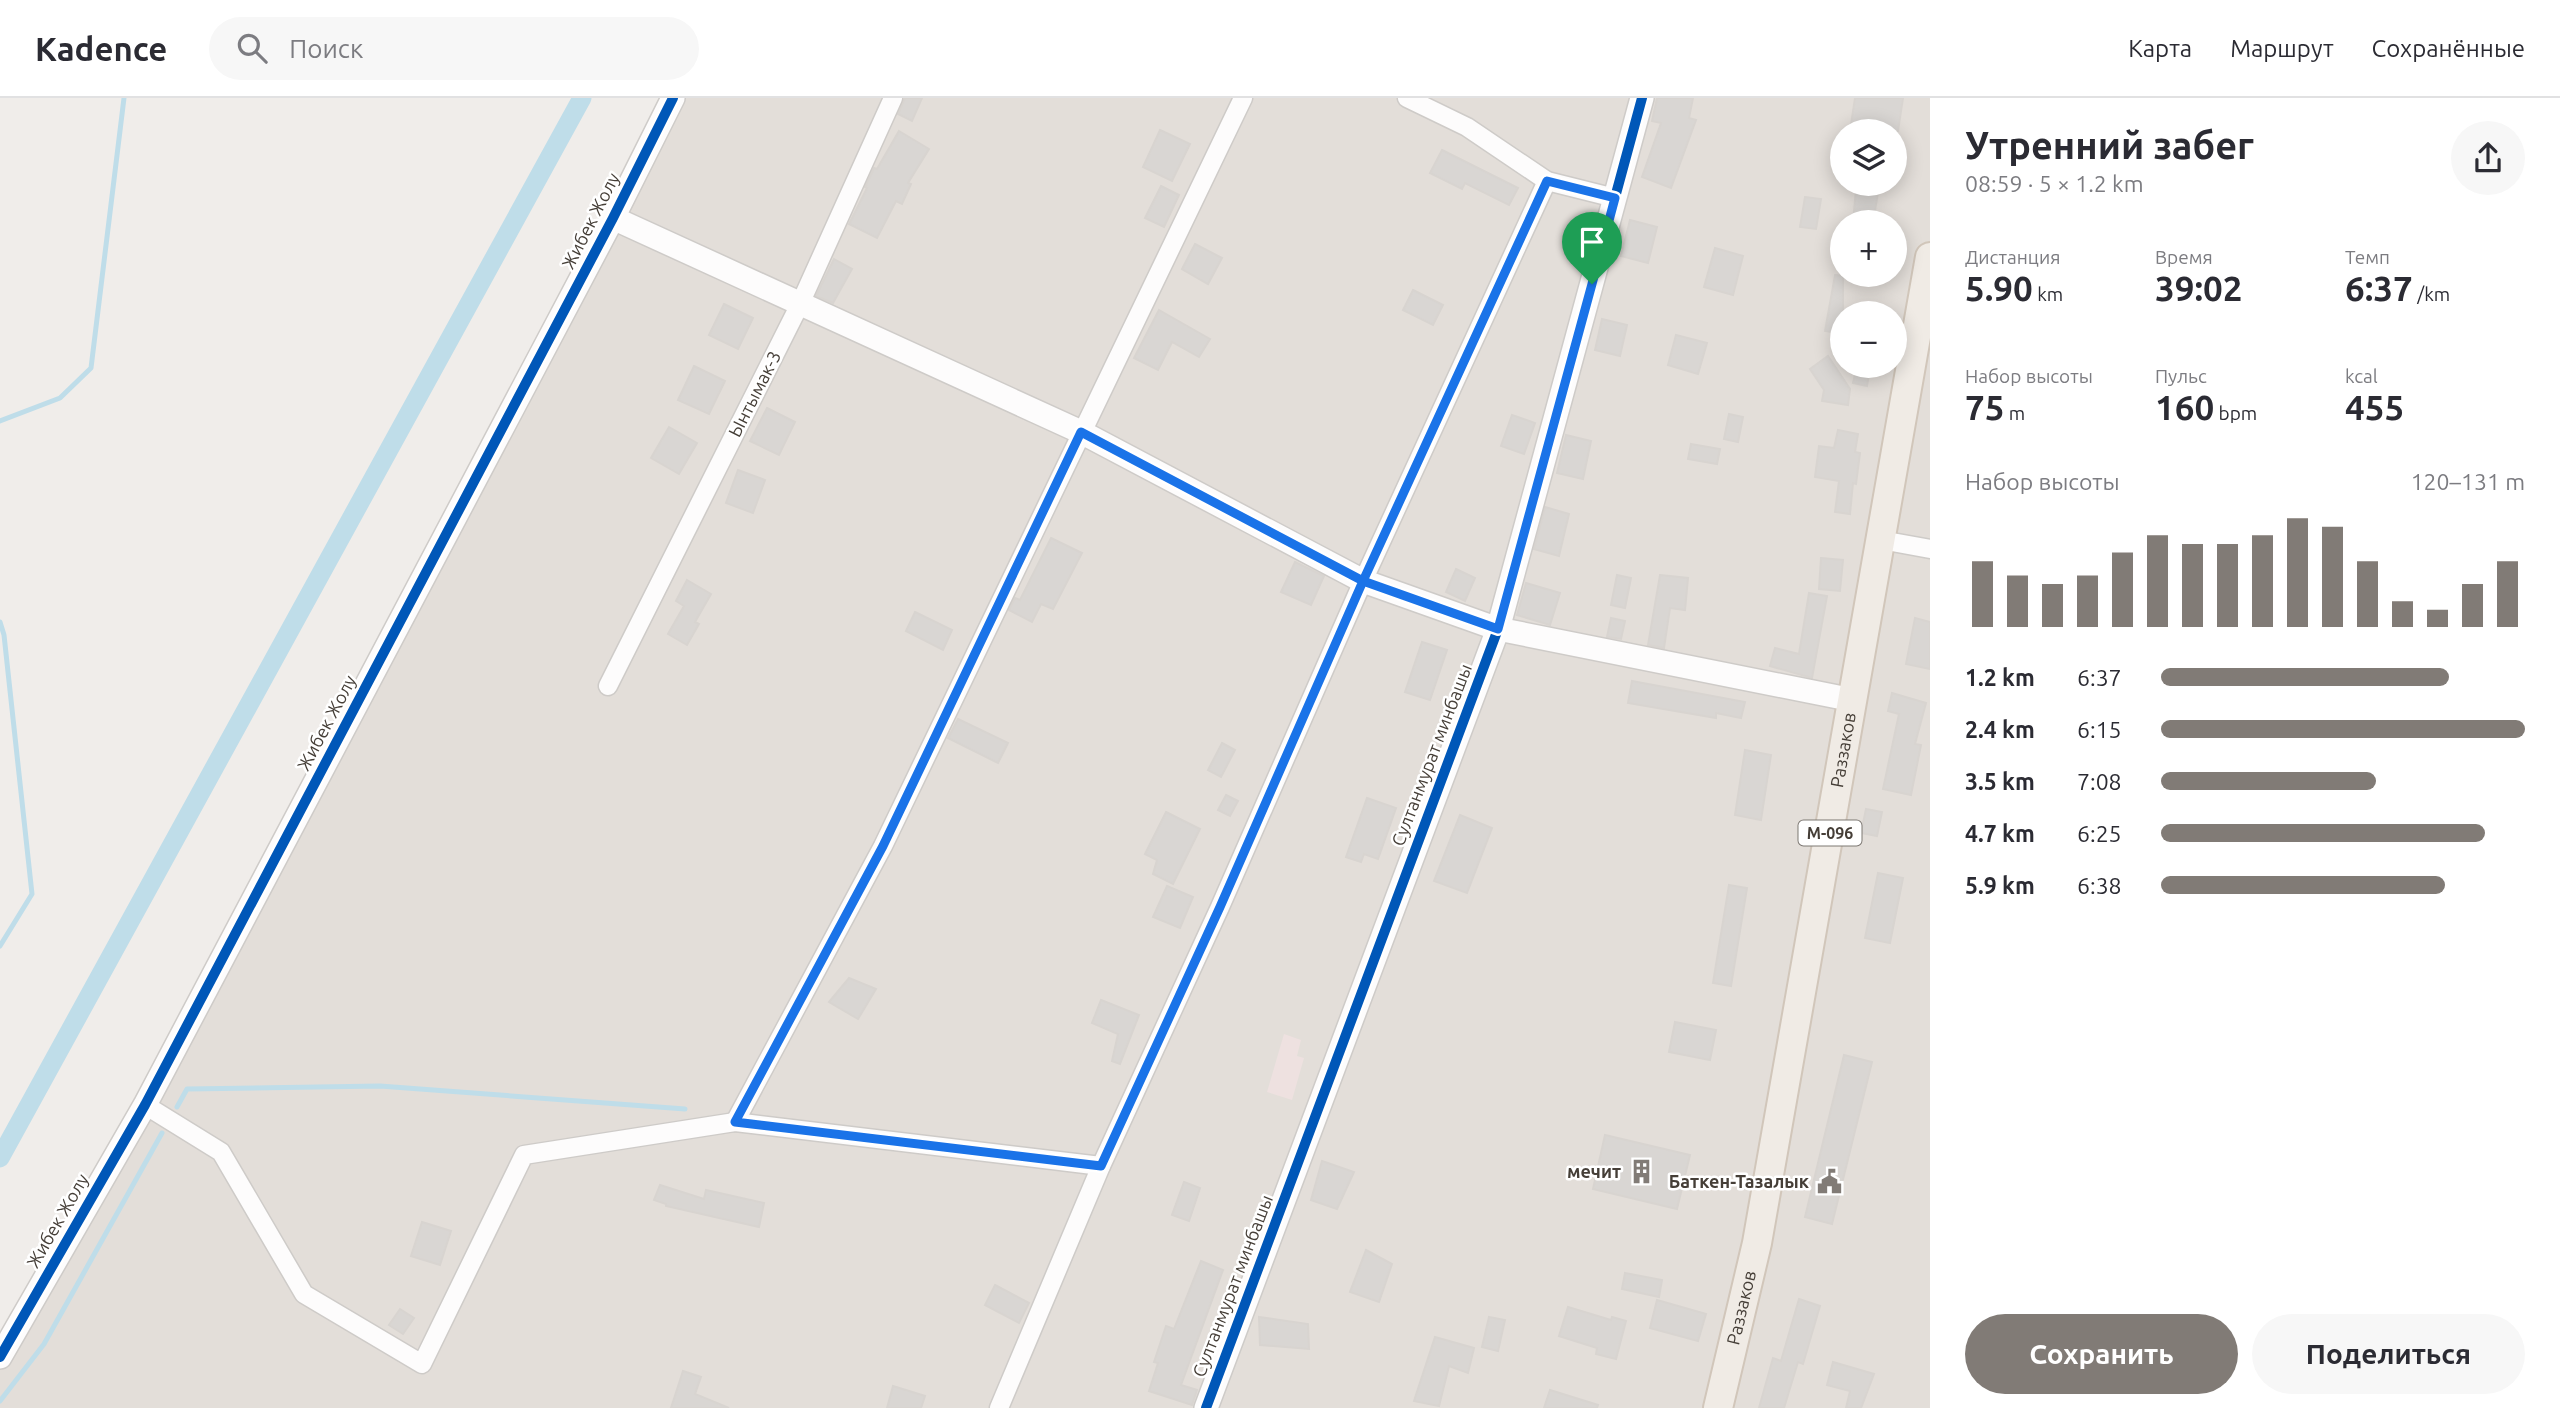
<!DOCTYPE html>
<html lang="ru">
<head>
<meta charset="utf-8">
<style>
	body { margin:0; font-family:Ubuntu,sans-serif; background:#f7f7f7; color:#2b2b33; height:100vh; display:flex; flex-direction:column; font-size:26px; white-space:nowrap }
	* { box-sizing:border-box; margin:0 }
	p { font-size:23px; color:#7c7c81 }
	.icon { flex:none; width:38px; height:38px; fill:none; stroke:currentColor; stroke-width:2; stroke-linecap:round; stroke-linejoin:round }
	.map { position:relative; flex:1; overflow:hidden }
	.sheet { display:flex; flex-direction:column; background:#fff; width:630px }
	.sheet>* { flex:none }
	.tools { position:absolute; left:1830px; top:21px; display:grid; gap:14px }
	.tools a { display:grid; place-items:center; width:77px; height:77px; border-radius:50%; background:#fff; box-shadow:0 4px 18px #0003; font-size:35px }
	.pin { position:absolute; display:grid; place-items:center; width:60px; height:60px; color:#fff; margin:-72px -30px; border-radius:50% 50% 50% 0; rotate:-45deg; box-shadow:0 0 7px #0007 }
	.pin .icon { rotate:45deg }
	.round { display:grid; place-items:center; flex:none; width:74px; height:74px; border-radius:37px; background:#f7f7f7 }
	.headline { display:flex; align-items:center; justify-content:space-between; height:119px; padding:0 35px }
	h1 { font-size:38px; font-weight:700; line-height:52px }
	.metrics { display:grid; grid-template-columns:repeat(3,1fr); gap:10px; height:119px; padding:7px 35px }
	.metrics div { display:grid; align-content:center }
	.metrics b { font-size:35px; font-weight:700 }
	.metrics small { font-size:19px; font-weight:400 }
	.metrics p { font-size:19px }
	.chart { height:196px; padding:14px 35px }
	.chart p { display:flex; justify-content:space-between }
	.chart svg { width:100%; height:126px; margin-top:7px; stroke:#817b76; stroke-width:6 }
	.cta { display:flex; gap:14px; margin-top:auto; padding:14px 35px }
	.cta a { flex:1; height:80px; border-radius:42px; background:#817b76; color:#fff; font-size:28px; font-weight:700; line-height:80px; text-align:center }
	.cta a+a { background:#f7f7f7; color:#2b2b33 }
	ul { padding:0 35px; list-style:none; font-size:23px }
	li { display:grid; grid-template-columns:112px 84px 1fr; align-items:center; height:52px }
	li i { height:18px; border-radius:9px; background:#817b76 }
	header { display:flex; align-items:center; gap:42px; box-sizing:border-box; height:98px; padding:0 35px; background:#fff; border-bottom:2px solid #e1e1e2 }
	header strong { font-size:33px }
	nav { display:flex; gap:38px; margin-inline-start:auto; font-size:24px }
	.search { width:490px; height:63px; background:#f7f7f7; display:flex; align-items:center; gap:18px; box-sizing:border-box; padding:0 24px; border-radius:38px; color:#7c7c81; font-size:26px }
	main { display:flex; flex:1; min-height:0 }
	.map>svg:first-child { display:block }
</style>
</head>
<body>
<header>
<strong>Kadence</strong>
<div class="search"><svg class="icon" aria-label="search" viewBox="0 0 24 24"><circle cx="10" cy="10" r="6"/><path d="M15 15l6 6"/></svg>Поиск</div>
<nav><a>Карта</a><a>Маршрут</a><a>Сохранённые</a></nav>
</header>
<main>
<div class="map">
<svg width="1930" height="1310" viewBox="0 0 1930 1310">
	<rect width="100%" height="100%" fill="#f0edea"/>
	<path fill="#e3ded9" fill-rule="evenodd" d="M676,0H1930V1310H0V1254ZM1843,33H1895V86H1843ZM1843,124H1895V177H1843ZM1843,215H1895V268H1843Z"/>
	<path fill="#eee1e0" d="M1284,936L1301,942L1297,958L1304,960L1292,1002L1267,994Z"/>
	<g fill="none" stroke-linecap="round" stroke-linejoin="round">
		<g stroke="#bfdde9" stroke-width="5">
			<path d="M0,323L60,300L91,270L124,0"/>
			<path d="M0,524L4,537L32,796L0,848"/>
			<path d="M177,1009L187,991L380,988L685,1011"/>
			<path d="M0,1303L44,1246L162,1035"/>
		</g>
		<path stroke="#bfdde9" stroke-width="19" d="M0,1060L582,0"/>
	</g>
	<g fill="#d9d6d3" stroke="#d8d4d0" stroke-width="2">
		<path d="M905,0H922L912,23L898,16Z"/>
		<path d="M1657,0H1693L1689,20L1696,22L1671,90L1642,79L1661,25L1652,23Z"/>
		<path d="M1855,0H1903L1898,33H1850Z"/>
		<path d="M1160,32L1190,46L1172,83L1143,69Z"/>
		<path d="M899,33L929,51L908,85L911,86L902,106L896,103L877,140L849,126L867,90L865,89L874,70L877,71Z"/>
		<path d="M1442,52L1518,90L1509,107L1465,85L1462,91L1430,75Z"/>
		<path d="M1161,88L1179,97L1164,129L1145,120Z"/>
		<path d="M1856,91L1878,95L1873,124H1853Z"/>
		<path d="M1805,99L1821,101L1816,131L1800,129Z"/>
		<path d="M1630,122L1657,129L1648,165L1621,158Z"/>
		<path d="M1195,146L1222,160L1208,186L1182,171Z"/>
		<path d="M1715,150L1743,158L1733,197L1704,189Z"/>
		<path d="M834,161L852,171L833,205L816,198Z"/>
		<path d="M1835,177L1843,178V236L1825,233Z"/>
		<path d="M1413,192L1443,207L1433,227L1403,212Z"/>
		<path d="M724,206L753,220L738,251L709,237Z"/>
		<path d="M1159,212L1210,241L1199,259L1172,244L1158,272L1134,260Z"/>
		<path d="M1602,221L1627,227L1620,258L1595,252Z"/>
		<path d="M1676,237L1707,245L1698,276L1668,267Z"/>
		<path d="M1828,258L1850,291L1848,307L1822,303L1824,292L1810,271Z"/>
		<path d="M694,268L725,283L709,316L678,302Z"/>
		<path d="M1857,268L1870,270L1867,288L1853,285Z"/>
		<path d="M767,310L795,324L779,357L750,343Z"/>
		<path d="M1729,316L1743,319L1738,344L1724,341Z"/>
		<path d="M1512,317L1535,325L1524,356L1501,348Z"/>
		<path d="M669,329L697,345L679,376L651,360Z"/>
		<path d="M1838,332L1858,336L1855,354L1860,355L1856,386L1853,385L1850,416L1835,414L1839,383L1815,379L1819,348L1834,350Z"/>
		<path d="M1566,337L1591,343L1583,381L1557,375Z"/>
		<path d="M1691,346L1720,351L1717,366L1688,361Z"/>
		<path d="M738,372L765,382L753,415L726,405Z"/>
		<path d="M1545,409L1569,416L1559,458L1534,451Z"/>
		<path d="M1051,440L1082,455L1053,511L1041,506L1032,524L1009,512L1015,500L1020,502Z"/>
		<path d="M1821,460L1843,462L1840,493L1819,491Z"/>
		<path d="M1295,464L1324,478L1311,507L1281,494Z"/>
		<path d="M1456,471L1475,480L1465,503L1446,494Z"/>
		<path d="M1617,477L1631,480L1625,510L1611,507Z"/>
		<path d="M1660,477L1688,480L1685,512L1670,510L1664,550L1648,547Z"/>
		<path d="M687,482L711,496L695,524L699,526L687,547L668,536L684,508L676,503Z"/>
		<path d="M1526,485L1560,495L1550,527L1517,517Z"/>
		<path d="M1809,495L1827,498L1812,580L1770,568L1775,550L1799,556Z"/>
		<path d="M915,514L952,532L943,552L906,533Z"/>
		<path d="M1611,520L1625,523L1621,541L1607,539Z"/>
		<path d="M1915,520L1930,524V571L1906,566Z"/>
		<path d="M1422,544L1447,552L1430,602L1405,594Z"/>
		<path d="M1632,583L1745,604L1741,620L1716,615V620L1628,605Z"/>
		<path d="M1892,595L1926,605L1915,646L1921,647L1911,697L1883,691L1899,616L1888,613Z"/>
		<path d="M958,621L1008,645L998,665L948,640Z"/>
		<path d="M1222,645L1235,652L1221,679L1208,672Z"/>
		<path d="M1745,652L1771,657L1761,722L1735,717Z"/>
		<path d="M1226,697L1238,703L1230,718L1218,712Z"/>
		<path d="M1367,700L1396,710L1378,761L1364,756L1361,764L1346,759Z"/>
		<path d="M1866,711L1882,714L1877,738L1861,735Z"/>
		<path d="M1166,714L1200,731L1173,786L1153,776L1157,762L1145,756Z"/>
		<path d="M1460,717L1492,730L1467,795L1434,783Z"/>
		<path d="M1878,775L1903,780L1890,845L1865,840Z"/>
		<path d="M1729,787L1747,790L1731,888L1713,885Z"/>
		<path d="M1167,788L1193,799L1180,830L1153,819Z"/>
		<path d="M849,880L876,891L858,921L829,904Z"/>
		<path d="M1101,902L1139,917L1120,966L1112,963L1118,936L1092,925Z"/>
		<path d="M1675,924L1716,932L1710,962L1669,954Z"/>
		<path d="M1844,957L1872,964L1832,1126L1805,1119Z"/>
		<path d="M1605,1037L1690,1057L1677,1111L1593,1091Z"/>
		<path d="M1322,1063L1354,1074L1337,1111L1311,1102Z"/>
		<path d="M1184,1084L1200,1090L1189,1123L1172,1117Z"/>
		<path d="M660,1087L704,1101L706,1092L764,1105L759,1129L666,1108V1106L654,1102Z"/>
		<path d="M422,1124L451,1133L440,1167L411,1158Z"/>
		<path d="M1366,1152L1392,1166L1379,1204L1350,1194Z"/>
		<path d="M1201,1163L1223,1172L1181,1287L1197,1292L1192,1307L1149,1293L1158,1265L1154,1264L1166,1228L1174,1231Z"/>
		<path d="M1625,1175L1662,1182L1659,1199L1622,1191Z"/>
		<path d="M995,1187L1029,1205L1019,1225L985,1207Z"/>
		<path d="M1799,1201L1820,1208L1803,1266L1798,1264L1784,1310H1759L1773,1260L1781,1263Z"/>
		<path d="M1657,1202L1706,1216L1698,1243L1650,1230Z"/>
		<path d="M1568,1209L1611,1222L1612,1219L1626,1223L1616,1261L1596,1256L1597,1250L1559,1238Z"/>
		<path d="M400,1211L414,1220L403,1236L389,1227Z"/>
		<path d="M1259,1219L1308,1226L1309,1251L1260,1247Z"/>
		<path d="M1489,1219L1505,1222L1498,1253L1482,1249Z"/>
		<path d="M1435,1239L1474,1250L1468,1275L1449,1268L1439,1308L1414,1303Z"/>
		<path d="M1833,1264L1874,1276L1861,1310H1846L1850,1293L1827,1287Z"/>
		<path d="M683,1273L701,1279L695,1296L729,1310H671Z"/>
		<path d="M893,1288L925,1298L921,1310H887Z"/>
		<path d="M1550,1292L1598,1307L1597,1310H1544Z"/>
	</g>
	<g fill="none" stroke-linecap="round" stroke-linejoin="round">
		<defs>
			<g id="minor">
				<path d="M1407,0L1467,29L1547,83L1615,100"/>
				<path d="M1881,442L1930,451"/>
				<path d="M608,588L800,206L893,0"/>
				<path d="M145,1007L221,1054L304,1196L422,1266L524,1057L735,1024L1101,1068"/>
				<path d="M735,1024L883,748L1243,0"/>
				<path d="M999,1310L1101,1068L1220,809L1363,483L1547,83"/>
			</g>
			<g id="tertiary">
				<path d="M613,120L1081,334L1363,483L1498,531L1853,602"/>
				<path d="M0,1259L145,1007L613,120L673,0"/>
				<path d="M1206,1310L1498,531L1642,0"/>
			</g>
			<g id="primary">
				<path id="s1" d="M1718,1310L1757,1145L1930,159"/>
			</g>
		</defs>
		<use href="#minor" stroke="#cecbc8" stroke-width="21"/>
		<use href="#tertiary" stroke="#cecbc8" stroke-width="26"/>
		<use href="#primary" stroke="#d1c6ba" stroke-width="32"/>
		<use href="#minor" stroke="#fdfcfc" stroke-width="18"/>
		<use href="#tertiary" stroke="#fdfcfc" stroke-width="23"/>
		<use href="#primary" stroke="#f0ebe5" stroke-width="28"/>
		<defs>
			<g id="cycleway">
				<path d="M0,1259L145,1007L613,120L673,0"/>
				<path d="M1206,1310L1498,531L1642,0"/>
			</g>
		</defs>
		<use href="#cycleway" stroke="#fff" stroke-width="15"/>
		<use href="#cycleway" stroke="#0057b8" stroke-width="10"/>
	</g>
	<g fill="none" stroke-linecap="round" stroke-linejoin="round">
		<defs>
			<path id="route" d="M1592,186L1498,531L1363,483L1081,334L883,748L735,1024L1101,1068L1220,809L1363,483L1547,83L1615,100L1592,186"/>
		</defs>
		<use href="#route" stroke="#fff" stroke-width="14"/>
		<use href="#route" stroke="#1a73e8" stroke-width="9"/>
	</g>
	<defs>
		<symbol id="building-bare" viewBox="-9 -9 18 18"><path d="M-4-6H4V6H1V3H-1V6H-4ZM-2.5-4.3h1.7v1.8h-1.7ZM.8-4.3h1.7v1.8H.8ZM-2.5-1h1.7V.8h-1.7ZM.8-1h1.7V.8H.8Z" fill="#817b76" stroke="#fff" stroke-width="2.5" paint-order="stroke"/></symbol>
		<symbol id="civic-bare" viewBox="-9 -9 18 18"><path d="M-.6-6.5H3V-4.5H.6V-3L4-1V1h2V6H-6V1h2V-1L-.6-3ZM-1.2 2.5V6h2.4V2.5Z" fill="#817b76" stroke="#fff" stroke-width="2.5" paint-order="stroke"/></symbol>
	</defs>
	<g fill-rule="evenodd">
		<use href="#building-bare" x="1624" y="1056" width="35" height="35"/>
		<use href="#civic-bare" x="1812" y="1066" width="35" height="35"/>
	</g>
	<g text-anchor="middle" stroke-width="5" stroke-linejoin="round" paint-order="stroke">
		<rect fill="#fff" stroke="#7d7873" stroke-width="2" x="1798.5" y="722.5" width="63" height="25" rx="5"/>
		<g font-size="16" font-weight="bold" fill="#453e37">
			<text x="1830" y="741">М-096</text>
		</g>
		<g font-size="18" fill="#453e37" stroke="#fff">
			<text transform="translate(591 123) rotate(-63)" y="6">Жибек Жолу</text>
			<text transform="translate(755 296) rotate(-63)" y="6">Ынтымак-3</text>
			<text transform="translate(327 625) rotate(-62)" y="6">Жибек Жолу</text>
			<text dy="6" stroke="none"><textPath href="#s1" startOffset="670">Раззаков</textPath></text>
			<text transform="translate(1432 657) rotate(-69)" y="6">Султанмурат минбашы</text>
			<text transform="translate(58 1123) rotate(-60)" y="6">Жибек Жолу</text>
			<text transform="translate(1233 1188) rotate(-69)" y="6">Султанмурат минбашы</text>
			<text dy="6" stroke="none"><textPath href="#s1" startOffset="103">Раззаков</textPath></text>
		</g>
		<g font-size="18" font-weight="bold" fill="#453e37" stroke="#fff" text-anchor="end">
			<text x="1621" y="1080">мечит</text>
			<text x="1809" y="1090">Баткен-Тазалык</text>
		</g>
	</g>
</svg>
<div class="tools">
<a><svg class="icon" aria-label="layers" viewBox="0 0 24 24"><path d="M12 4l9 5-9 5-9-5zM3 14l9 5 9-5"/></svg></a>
<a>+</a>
<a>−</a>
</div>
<div class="pin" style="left:1592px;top:186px;background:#1e9e55"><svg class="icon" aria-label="arrive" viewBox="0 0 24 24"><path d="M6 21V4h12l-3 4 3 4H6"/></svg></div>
</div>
<section class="sheet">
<div class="headline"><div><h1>Утренний забег</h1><p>08:59 · 5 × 1.2 km</p></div><a class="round"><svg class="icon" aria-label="share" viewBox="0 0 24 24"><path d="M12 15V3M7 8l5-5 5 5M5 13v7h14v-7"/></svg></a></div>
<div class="metrics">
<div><p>Дистанция</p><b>5.90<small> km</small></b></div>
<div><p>Время</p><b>39:02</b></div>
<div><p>Темп</p><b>6:37<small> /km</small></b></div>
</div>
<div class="metrics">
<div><p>Набор высоты</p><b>75<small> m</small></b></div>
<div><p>Пульс</p><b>160<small> bpm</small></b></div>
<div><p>kcal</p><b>455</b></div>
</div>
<div class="chart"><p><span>Набор высоты</span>120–131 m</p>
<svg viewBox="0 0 160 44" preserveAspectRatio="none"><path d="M5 44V21M15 44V26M25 44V29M35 44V26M45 44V18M55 44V12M65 44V15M75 44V15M85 44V12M95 44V6M105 44V9M115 44V21M125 44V35M135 44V38M145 44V29M155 44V21"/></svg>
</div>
<ul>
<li><b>1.2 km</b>6:37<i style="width:79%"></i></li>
<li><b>2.4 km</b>6:15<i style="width:100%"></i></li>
<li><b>3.5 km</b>7:08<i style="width:59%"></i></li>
<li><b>4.7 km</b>6:25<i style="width:89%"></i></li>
<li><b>5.9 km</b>6:38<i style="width:78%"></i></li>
</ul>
<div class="cta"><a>Сохранить</a><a>Поделиться</a></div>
</section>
</main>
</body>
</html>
